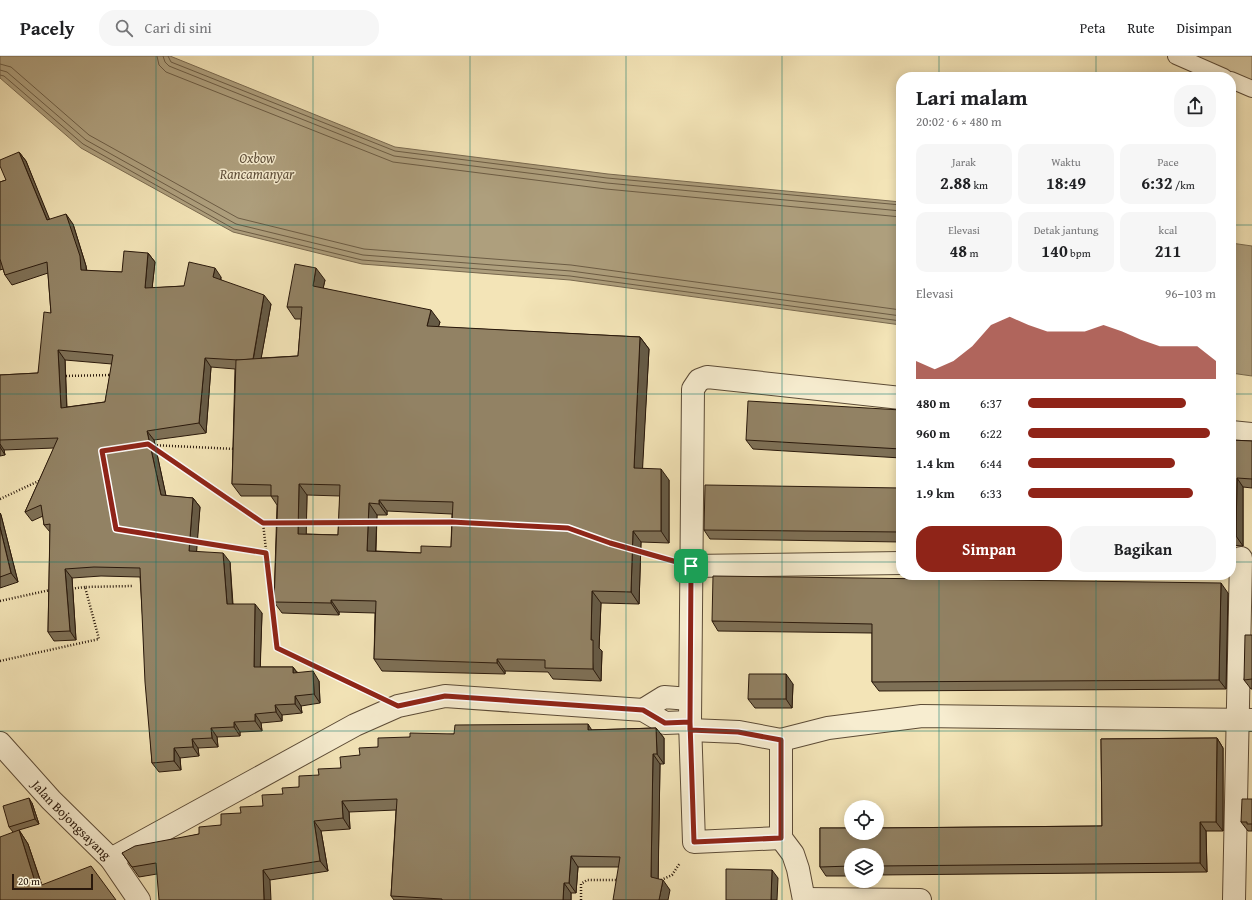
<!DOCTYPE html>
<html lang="id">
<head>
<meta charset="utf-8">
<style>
	body { margin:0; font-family:"Gentium Book Plus",serif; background:#f6f6f6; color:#202124; height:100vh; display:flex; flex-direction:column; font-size:15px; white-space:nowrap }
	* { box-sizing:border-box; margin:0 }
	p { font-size:13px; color:#757577 }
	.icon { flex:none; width:22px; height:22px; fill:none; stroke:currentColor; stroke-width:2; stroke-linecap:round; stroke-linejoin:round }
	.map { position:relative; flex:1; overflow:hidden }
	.sheet { position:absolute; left:896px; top:16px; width:340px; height:508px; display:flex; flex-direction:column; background:#fff; border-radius:16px; box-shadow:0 2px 10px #0003 }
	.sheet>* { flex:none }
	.fabs { position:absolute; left:844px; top:744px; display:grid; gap:8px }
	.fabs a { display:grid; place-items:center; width:40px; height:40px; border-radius:50%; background:#fff; box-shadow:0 2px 10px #0003; font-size:20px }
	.scale { position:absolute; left:12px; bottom:10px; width:81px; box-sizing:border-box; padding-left:4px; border:2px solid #29180b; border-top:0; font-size:11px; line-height:14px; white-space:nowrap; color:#29180b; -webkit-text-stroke:3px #f7edd0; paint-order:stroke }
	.pin { position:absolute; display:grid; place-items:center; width:34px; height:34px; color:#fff; margin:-17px; border-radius:8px; box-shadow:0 2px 6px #0006 }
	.round { display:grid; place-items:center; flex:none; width:42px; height:42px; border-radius:16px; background:#f6f6f6 }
	.summary { display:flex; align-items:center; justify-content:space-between; height:68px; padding:0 20px }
	h1 { font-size:22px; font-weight:700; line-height:30px }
	.stats { display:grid; grid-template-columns:repeat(3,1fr); gap:6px; height:68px; padding:4px 20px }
	.stats div { display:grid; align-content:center; border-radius:10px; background:#f6f6f6; text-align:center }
	.stats b { font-size:17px; font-weight:700 }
	.stats small { font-size:11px; font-weight:400 }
	.stats p { font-size:11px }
	.chart { height:112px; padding:8px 20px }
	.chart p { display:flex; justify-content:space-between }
	.chart svg { width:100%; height:72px; margin-top:4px; fill:#8f2418; opacity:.7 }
	.cta { display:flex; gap:8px; margin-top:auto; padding:8px 20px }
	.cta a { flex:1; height:46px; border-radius:16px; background:#8f2418; color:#fff; font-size:16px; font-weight:700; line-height:46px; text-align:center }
	.cta a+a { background:#f6f6f6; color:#202124 }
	ul { padding:0 20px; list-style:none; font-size:13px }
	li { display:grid; grid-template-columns:64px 48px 1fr; align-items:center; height:30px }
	li i { height:10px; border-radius:5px; background:#8f2418 }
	header { display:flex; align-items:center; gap:24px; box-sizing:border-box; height:56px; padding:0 20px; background:#fff; border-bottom:1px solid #e0e0e0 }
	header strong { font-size:19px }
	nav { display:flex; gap:22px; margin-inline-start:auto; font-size:14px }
	.search { width:280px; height:36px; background:#f6f6f6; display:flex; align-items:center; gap:10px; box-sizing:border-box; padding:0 14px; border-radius:16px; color:#757577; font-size:15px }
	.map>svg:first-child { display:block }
</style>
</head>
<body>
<header>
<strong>Pacely</strong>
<div class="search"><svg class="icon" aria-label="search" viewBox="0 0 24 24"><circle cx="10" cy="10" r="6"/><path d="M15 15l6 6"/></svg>Cari di sini</div>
<nav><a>Peta</a><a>Rute</a><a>Disimpan</a></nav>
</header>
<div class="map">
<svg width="1252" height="844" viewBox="0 0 1252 844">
	<rect width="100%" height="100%" fill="#f3e4b7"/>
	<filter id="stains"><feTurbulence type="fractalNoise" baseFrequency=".005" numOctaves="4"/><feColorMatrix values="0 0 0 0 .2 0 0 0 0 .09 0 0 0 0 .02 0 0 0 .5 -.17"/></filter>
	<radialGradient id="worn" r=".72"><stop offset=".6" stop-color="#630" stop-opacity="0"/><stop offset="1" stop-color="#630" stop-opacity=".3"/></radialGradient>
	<path fill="#d1c19a" stroke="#7d6c52" d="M1184,0H1252V28Z"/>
	<g fill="#ae9f7d" stroke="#79694f">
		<path d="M0,0H170L395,91L608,118L901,146V269L570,224L362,208L233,176L81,92L0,22Z"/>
		<path d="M1231,187L1252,190V320L1231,317Z"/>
	</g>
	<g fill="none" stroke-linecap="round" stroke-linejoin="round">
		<g stroke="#6c5c44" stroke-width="1">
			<path d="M157,0L159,9L166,16L393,106L606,133L901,161"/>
			<path d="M163,0L165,6L169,10L394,100L607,127L901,155"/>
			<path d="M168,0L171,6L395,95L607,122L901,149"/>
			<path d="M0,8L11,11L89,79L238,162L364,193L571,209L901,254"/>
			<path d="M0,14L7,16L86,84L236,168L363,199L571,215L901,260"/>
			<path d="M0,19L4,20L83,88L234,173L362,204L570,220L901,265"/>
		</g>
		<defs>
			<g id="service">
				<path d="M1176,0L1224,21"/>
				<path d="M1231,24L1252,33"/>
			</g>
			<g id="minor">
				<path d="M1231,376L1252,378"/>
				<path d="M691,510L901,507"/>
				<path d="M643,654L664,641L690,643"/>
				<path d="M690,674L739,676L781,684"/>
				<path d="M781,782L694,786L690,666L693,333L699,324L707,321L901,342"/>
				<path d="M111,803L355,669L398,650L445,640L643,654L665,667L690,666"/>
				<path d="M804,843L920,844"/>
				<path d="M804,844L798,813L793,798L781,782V684L828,672L922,660L1252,664"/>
				<path d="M1234,844L1241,502"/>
			</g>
			<g id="tertiary">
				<path id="s1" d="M0,687L51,744L111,803L139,844"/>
			</g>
		</defs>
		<use href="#service" stroke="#5c4b36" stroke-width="18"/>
		<use href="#minor" stroke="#5c4b36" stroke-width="24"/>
		<use href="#tertiary" stroke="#5c4b36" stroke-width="24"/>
		<g stroke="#29180b" stroke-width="2.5" stroke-dasharray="1 2" stroke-linecap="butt">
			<path d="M63,320L112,319"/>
			<path d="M151,389L236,393"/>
			<path d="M154,393L263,467"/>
			<path d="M0,443L41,424"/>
			<path d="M374,466H455"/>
			<path d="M279,467H263L277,592L369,636"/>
			<path d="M304,467L341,466"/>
			<path d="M194,485L266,497"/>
			<path d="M638,495L667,503"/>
			<path d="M69,533L85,531"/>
			<path d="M0,545L50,534"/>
			<path d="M0,605L99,583L85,531L133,530"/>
			<path d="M661,824L672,819L680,807"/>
			<path d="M581,844V828L587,824H618"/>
		</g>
		<use href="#service" stroke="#f7edd0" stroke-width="16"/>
		<use href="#minor" stroke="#f7edd0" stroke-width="22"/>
		<use href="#tertiary" stroke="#f7edd0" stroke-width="22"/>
	</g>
	<g fill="#7e7056" stroke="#29180b" fill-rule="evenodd">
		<path d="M19,96L26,105L49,164L73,168L86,210L87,215L122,216L148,197L155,206L152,232L184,230L221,221V224L271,248L261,302L298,300L301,263H295L287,251L325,224L323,232L440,266L438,271L640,281L649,293L642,412L669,424V487L641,486L639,548L601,547L599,592L602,595L601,625L553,623L548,616L505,615V618L382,615L374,603L375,557L339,556V559L282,557L274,546L277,449L271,440H241L232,428L235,313L211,311L206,377L154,384L166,440L193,442L200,451L196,495L230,506L233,548L262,557L260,611H293L297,616L319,625L320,647L301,650L302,657L282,659V665L261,667L262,675L240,676V680L217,681L218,691L198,692L199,700L180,702L181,714L159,716L152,707L140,521L101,520L72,522L76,584L54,585L48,576L50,476L44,469L43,460L32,465L25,456L54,392L4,394L5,399L0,400V319L38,317L51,257L48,217L12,229L5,219L3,213L0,214V126L6,124ZM65,304L112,308L105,346L67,351ZM307,439L340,440L338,479L306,478ZM387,455L452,458L451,491L421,497L376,495L377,459H387Z"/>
		<path d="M901,354V402L753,393L746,384Z"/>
		<path d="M1231,384L1252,385V432L1243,431V490L1231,489Z"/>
		<path d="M901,432V486L710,483L704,474Z"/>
		<path d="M0,457L1,459L18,526L0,532Z"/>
		<path d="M1228,537L1226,633L879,635L872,626V577L718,575L712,565Z"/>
		<path d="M1252,579V633H1251L1244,624Z"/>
		<path d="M793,628L792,652H755L748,643Z"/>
		<path d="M656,672L664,682V708H660L658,823L670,834L619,811H578L576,837H571V844H394L391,840L396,754L349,756L350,773L321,775L328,815L270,824L157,818L139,821L122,797L199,778L221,769L241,757L263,750L283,738L299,731L319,719L341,712L360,699L378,691L410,681L454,678Z"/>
		<path d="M1217,682L1223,692V775H1206L1207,816L877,819V799H851V820H826L820,811V772H851V777H877V772L1102,770L1101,683Z"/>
		<path d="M1252,743V775H1248L1241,766Z"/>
		<path d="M32,747L39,768L19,774L28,788L42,829L0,844L13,776L9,771Z"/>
	</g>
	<g fill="#665b46" stroke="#29180b">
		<path d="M19,96L26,105L54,174L47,164Z"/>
		<path d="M66,158L73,168L86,210L87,224L81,214Z"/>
		<path d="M148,197L155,206L151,242L145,232Z"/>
		<path d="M215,212L221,221L219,230L213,221Z"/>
		<path d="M316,212L325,224L321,242L313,230Z"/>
		<path d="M264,239L271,248L259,314L253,305Z"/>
		<path d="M431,254L440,266L435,282L427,270Z"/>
		<path d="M640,281L649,293L642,423L634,412Z"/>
		<path d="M58,294L65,304L67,361L61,352Z"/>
		<path d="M205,302L211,311L206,377L199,367Z"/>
		<path d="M147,375L154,384L168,449L161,439Z"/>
		<path d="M0,388L4,394L5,399L0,391Z"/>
		<path d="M661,413L669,424V487L661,475Z"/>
		<path d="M1237,422L1243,431V490L1236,480Z"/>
		<path d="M299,428L307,439L306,490L298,478Z"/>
		<path d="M193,442L200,451L196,504L189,495Z"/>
		<path d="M379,444L387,455V459L379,448Z"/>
		<path d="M369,447L377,459L375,507L367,495Z"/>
		<path d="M0,457L1,459L18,526L11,517L0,471Z"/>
		<path d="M633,475L641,486L639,548L631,536Z"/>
		<path d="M223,497L230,506L233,557L227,548Z"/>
		<path d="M65,513L72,522L76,584L70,575Z"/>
		<path d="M1221,527L1228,537L1226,633L1219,624Z"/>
		<path d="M592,535L601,547L599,592L602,595L601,625L593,613L591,584Z"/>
		<path d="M331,544L339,556V559L331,547Z"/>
		<path d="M255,548L262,557L260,620L254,611Z"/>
		<path d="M497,603L505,615V618L497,607Z"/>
		<path d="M293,611L299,620L293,617Z"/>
		<path d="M313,615L319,625L320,647L314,638Z"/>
		<path d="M786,618L793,628L792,652L786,643Z"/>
		<path d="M295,640L301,650L302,657L295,648Z"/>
		<path d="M275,649L282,659V665L276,656Z"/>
		<path d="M255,658L261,667L262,675L255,665Z"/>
		<path d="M234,666L240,676V680L234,671Z"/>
		<path d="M588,668L595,679L588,674Z"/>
		<path d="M211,672L217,681L218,691L212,682Z"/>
		<path d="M656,672L664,682V708L657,698Z"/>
		<path d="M1217,682L1223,692V775L1216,766Z"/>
		<path d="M192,683L198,692L199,700L193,691Z"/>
		<path d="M174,692L180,702L181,714L174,705Z"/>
		<path d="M653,698L660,708L658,832L651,821Z"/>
		<path d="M29,742L32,747L39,768L35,763Z"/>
		<path d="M342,745L349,756L350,773L343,762Z"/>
		<path d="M314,765L321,775L328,815L320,805Z"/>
		<path d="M1200,766L1206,775L1207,816L1200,807Z"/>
		<path d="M19,774L28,788L43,833L47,839L35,826Z"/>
		<path d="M571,800L578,811L576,837L569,827Z"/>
		<path d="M263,814L270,824L271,844H264Z"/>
		<path d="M772,814L778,822L777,844H771Z"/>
		<path d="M663,824L670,834L668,844H659Z"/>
		<path d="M564,827L571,837V844H563Z"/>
	</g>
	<g fill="#928264" stroke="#29180b" fill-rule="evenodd">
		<path d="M19,96L47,164L66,158L80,200L81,214L122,216L124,195L148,197L145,232L184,230L189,206L215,212L213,221L264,239L253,303L239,304L205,302L199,367L147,375L161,439L193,442L189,495L223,497L227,548H255L254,611H293V617L313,615L314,638L295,640V648L275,649L276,656L255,658V665L234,666V671L211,672L212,682L192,683L193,691L174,692V705L152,707L145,626L140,512L94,511L65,513L70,575L48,576L50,468L44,469L41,449L25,456L58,382L0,384V319L38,317L44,256L51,257L47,206L5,219L0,203V126L6,124L0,110V104ZM58,294L113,299L105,346L61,352Z"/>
		<path d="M295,208L316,212L313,230L431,254L427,270L640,281L634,412L661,413V475H633L631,536L592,535L591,584H593V613L545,612V604L497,603V607L374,603L376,545L331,544V547L274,546L278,440H271V429L232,428L236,304L298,300L302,251H287ZM299,428L340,429L338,479L298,478ZM379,444L453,446L451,491L421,490V497L367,495L369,447L379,448Z"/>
		<path d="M748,345L901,354V393L746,384Z"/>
		<path d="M1231,384L1252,385V423L1237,422L1236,480H1231Z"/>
		<path d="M705,429L901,432V476L704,474Z"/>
		<path d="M0,471L11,517L0,521Z"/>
		<path d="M713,520L1221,527L1219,624L872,626V568L712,565Z"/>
		<path d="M1245,579H1252V623L1244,624Z"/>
		<path d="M749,618H786V643H748Z"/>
		<path d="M588,668V674L656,672L657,698H653L651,821L663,824L659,844H613L620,801L571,800L569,827H564L563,844H442V843L391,840L397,743L342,745L343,762L314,765L320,805L263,814L264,844H159L156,807L132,811L122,797L135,790L199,778V771L221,769V758L241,757L240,751L263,750L262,739L283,738L282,732L299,731V720L319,719L318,713L341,712L340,701L360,699L359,692L378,691V682L410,681V677L454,678L455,669Z"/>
		<path d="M1217,682L1216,766H1200V807L877,810V799H851V810L820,811V772H851V777H877V772L1102,770L1101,683Z"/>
		<path d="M29,742L35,763L9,771L3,750Z"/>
		<path d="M1242,743H1252V768H1247V766H1241Z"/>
		<path d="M19,774L35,826L37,825L39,830L91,810L116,844H0V781Z"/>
		<path d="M726,813L772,814L771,844H726Z"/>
	</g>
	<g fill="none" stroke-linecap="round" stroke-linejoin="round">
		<defs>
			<path id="route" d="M691,510L610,487L568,472L451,466L263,467L148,388L102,395L116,473L266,497L277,592L398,650L445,640L643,654L665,667L690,666V674L738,676L781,684V782L694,786L690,666L691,510"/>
		</defs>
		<use href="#route" stroke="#fff" stroke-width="8"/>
		<use href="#route" stroke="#8f2418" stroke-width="5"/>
	</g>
	<path fill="none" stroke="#0f766e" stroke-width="1" stroke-opacity="0.55" d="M156,0V844M313,0V844M470,0V844M626,0V844M782,0V844M939,0V21M1096,0V21M0,169H901M1231,169H1252M0,338H901M1231,338H1252M0,506H901M1231,506H1252M939,519V844M1096,519V844M0,675H1252"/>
	<g text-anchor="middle" stroke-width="3" stroke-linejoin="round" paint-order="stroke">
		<g font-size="13" fill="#29180b" stroke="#f7edd0">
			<text dy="5" stroke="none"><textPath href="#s1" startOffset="105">Jalan Bojongsayang</textPath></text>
		</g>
		<g font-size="14" font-style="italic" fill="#5e4e39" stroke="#f7edd0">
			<text x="257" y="107">Oxbow<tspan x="257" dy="16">Rancamanyar</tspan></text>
		</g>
	</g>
	<rect width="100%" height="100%" filter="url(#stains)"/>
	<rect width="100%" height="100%" fill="url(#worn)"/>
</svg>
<div class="fabs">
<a><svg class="icon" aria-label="locate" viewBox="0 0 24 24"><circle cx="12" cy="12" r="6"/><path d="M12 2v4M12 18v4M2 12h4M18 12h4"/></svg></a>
<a><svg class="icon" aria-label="layers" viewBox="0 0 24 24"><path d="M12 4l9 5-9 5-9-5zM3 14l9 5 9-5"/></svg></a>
</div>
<div class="scale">20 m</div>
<div class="pin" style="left:691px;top:510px;background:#1e9e55"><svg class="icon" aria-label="arrive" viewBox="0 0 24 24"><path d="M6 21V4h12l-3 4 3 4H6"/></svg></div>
<section class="sheet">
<div class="summary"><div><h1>Lari malam</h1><p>20:02 · 6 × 480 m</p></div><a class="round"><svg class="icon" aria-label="share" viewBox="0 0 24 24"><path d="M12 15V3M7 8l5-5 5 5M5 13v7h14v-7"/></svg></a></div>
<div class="stats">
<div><p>Jarak</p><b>2.88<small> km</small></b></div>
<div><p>Waktu</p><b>18:49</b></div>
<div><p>Pace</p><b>6:32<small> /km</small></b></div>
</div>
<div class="stats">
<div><p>Elevasi</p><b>48<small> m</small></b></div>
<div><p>Detak jantung</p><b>140<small> bpm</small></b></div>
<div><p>kcal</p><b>211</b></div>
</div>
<div class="chart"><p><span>Elevasi</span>96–103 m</p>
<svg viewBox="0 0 160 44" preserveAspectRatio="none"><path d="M0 44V33L10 38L20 33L30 24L40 11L50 6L60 11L70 15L80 15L90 15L100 11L110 15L120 20L130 24L140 24L150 24L160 33V44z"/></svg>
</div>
<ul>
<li><b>480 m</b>6:37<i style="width:84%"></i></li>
<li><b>960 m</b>6:22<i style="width:97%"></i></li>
<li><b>1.4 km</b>6:44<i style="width:78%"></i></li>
<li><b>1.9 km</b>6:33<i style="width:88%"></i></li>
</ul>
<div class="cta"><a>Simpan</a><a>Bagikan</a></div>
</section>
</div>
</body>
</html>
